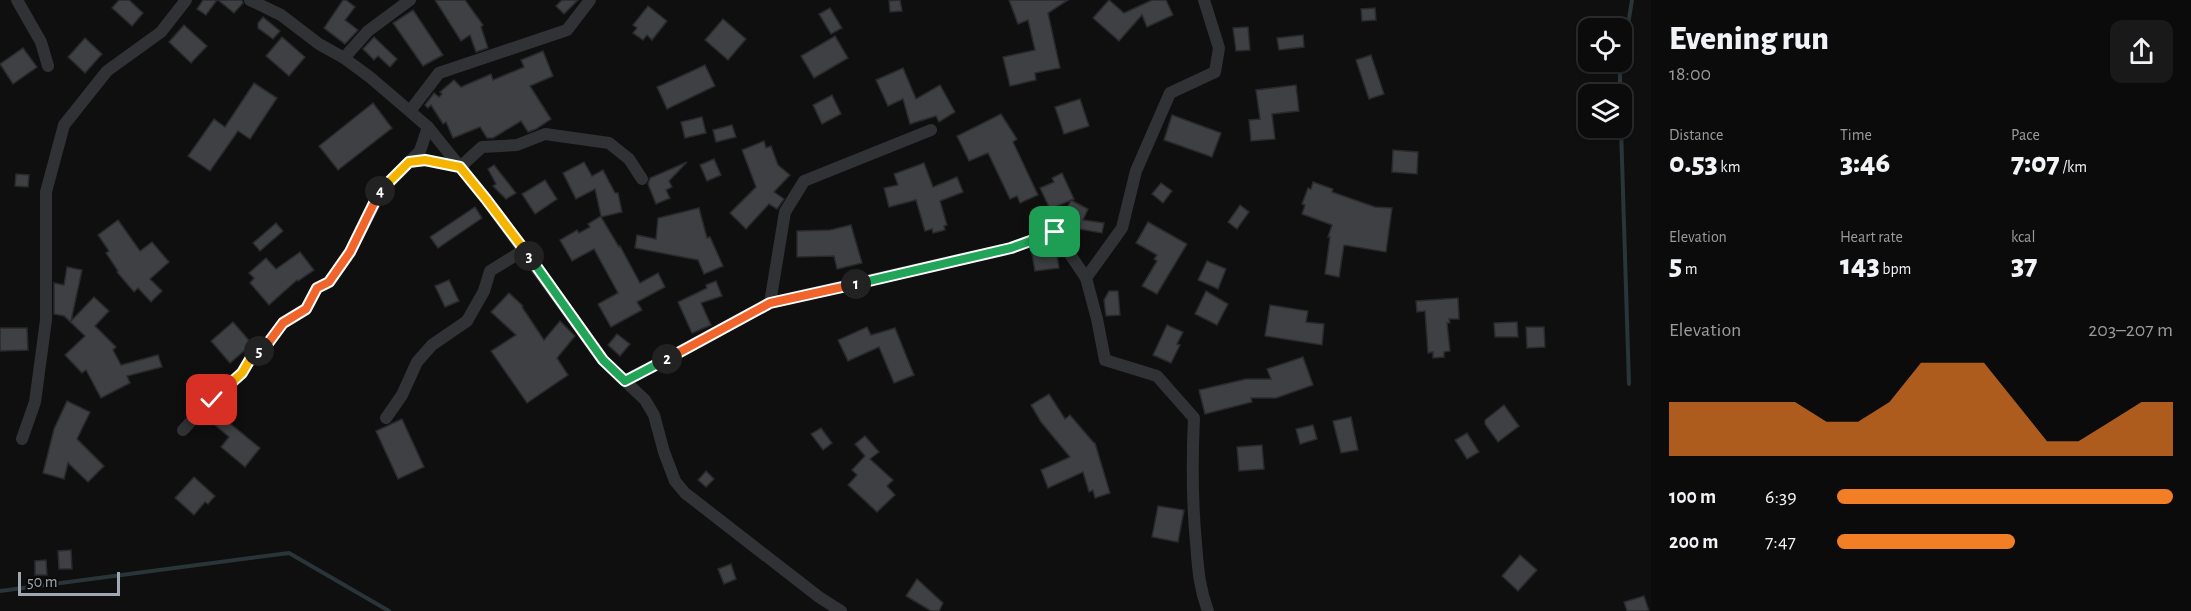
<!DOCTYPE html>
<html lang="en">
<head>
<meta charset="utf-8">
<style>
	body { margin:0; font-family:"Alegreya Sans",sans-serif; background:#19191a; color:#f1f3f6; height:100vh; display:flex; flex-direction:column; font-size:22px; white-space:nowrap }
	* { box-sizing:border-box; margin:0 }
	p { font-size:20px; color:#9a9b9d }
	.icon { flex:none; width:33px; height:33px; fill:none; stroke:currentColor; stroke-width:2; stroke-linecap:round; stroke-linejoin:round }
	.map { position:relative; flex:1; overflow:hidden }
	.side { display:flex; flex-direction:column; background:#0b0b0c; width:540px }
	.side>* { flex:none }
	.buttons { position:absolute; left:1578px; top:18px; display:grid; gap:12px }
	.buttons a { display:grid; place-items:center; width:54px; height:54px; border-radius:12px; background:#0b0b0c; box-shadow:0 2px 4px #0004,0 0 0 2px #2b2b2d; font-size:30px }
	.scale { position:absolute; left:18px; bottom:15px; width:102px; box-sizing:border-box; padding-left:6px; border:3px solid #a0a9b1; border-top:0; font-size:16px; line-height:21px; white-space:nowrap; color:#a0a9b1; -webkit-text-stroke:4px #0a0a0b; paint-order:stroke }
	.pin { position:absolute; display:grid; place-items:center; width:51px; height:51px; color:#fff; margin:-26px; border-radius:12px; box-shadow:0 3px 9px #0006 }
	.km { position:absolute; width:30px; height:30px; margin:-15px; border-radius:50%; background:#222; color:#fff; font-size:16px; line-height:30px; text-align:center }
	.round { display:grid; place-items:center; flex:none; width:63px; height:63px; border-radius:12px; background:#19191a }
	.summary { display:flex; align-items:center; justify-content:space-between; height:102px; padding:0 18px }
	h1 { font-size:33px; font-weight:800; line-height:45px }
	.metrics { display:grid; grid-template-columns:repeat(3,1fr); gap:9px; height:102px; padding:6px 18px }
	.metrics div { display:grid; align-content:center }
	.metrics b { font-size:30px; font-weight:800 }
	.metrics small { font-size:16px; font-weight:400 }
	.metrics p { font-size:16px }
	.chart { height:168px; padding:12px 18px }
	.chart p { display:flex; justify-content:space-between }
	.chart svg { width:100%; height:108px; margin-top:6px; fill:#f27f26; opacity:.7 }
	ul { padding:0 18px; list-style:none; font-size:20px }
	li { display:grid; grid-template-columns:96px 72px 1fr; align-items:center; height:45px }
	li i { height:15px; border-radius:8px; background:#f27f26 }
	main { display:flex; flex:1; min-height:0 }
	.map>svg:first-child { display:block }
</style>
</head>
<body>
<main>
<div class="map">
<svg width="1651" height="611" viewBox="0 0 1651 611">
	<rect width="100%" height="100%" fill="#0f0f10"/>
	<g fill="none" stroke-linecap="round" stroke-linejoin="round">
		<g stroke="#293539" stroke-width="4">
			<path d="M1620,94V75L1632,0"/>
			<path d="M1621,128L1629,384"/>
			<path d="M0,591L289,553L389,611"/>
		</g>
	</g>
	<g fill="#3e4043" stroke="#292a2c" stroke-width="1.5">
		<path d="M119,0H129L143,13L132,26L112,8Z"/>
		<path d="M203,0H217L206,15L197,9Z"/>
		<path d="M218,0H242L243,3L234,13Z"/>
		<path d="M343,0H346L355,7L345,20L358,30L345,44L324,28Z"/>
		<path d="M435,0H465L483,25L481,27L488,48L476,52L470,35L461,41Z"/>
		<path d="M562,0H578L564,14L556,6Z"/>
		<path d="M900,0L902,11L890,12L889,1Z"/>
		<path d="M1009,0H1068L1048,13L1060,68L1035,73L1036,80L1010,86L1003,57L1035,50L1028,20L1018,24Z"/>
		<path d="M1109,0L1124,13L1152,0H1166L1173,15L1147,27L1142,15L1119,41L1093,18Z"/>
		<path d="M648,6L667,21L652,40L647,35L643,40L633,33L637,28L633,25Z"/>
		<path d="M830,8L842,28L831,34L819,14Z"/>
		<path d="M1375,8L1376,20L1362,21L1361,9Z"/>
		<path d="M413,10L443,55L423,66L393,23Z"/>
		<path d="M263,17L280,31L273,39L258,28V23Z"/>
		<path d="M723,19L746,39L728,60L705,40Z"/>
		<path d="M184,25L207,46L191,63L169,42Z"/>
		<path d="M1248,27L1250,50L1236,51L1233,28Z"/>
		<path d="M1303,35L1304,47L1279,50L1277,38Z"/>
		<path d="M835,36L848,58L814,78L801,56Z"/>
		<path d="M282,37L305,57L289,76L266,56Z"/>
		<path d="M374,37L397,59L390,67L378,56L374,60L363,49Z"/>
		<path d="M85,38L102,54L85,73L68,57Z"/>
		<path d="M23,48L37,67L13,84L0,64Z"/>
		<path d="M543,51L553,76L530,86L551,119L536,129L528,132L521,121L493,138H487L480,127L453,138L446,122L443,124L431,105L428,108L425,105L434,93L439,97L442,94L440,92L454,80L461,87L491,74L493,80L524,67L521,60Z"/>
		<path d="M1371,55L1384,94L1369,99L1356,60Z"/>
		<path d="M705,65L715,86L667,109L657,87Z"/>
		<path d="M903,68L916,99L940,85L955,112L939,122L936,116L910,124L903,99L888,106L876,80Z"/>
		<path d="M254,83L277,98L250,139L238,131L210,171L188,156L214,119L225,127Z"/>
		<path d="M1296,85L1299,111L1272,114L1275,139L1251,141L1249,120L1260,119L1256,90Z"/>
		<path d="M832,95L841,114L822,124L813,105Z"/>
		<path d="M1080,99L1089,126L1064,134L1055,107Z"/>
		<path d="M373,103L392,128L338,170L319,146Z"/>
		<path d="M1001,114L1017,139L1013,142L1038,195L1020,203L1017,196L1010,199L988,153L969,161L957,136Z"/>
		<path d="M1172,115L1221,133L1212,157L1164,140Z"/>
		<path d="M702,117L706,133L685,138L681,122Z"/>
		<path d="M732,125L736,137L716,142L713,130Z"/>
		<path d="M764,141L766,148L771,146L778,165L790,175L774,192L784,199L777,209L769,204L746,229L730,213L756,187L742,150Z"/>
		<path d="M1393,150L1418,152L1417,174L1392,172Z"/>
		<path d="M714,159L721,175L707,181L700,165Z"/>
		<path d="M584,162L592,176L603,170L615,193H618L622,212L601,217L619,247L620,246L640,283L658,273L665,287L637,302L642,310L611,327L598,304L618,293L594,249L572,261L560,240L577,230L579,233L590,227L588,224L601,216L595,189L576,199L563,173Z"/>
		<path d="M687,162L669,181L672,187L666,190L670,198L656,204L648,184L650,178Z"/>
		<path d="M924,163L933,187L957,177L963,192L940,201L947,225L944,226L945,230L933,233L932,229L925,231L916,200L889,207L884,188L898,185L894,174Z"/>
		<path d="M494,165L509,184L516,193L506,199L493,186L496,184L488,169Z"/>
		<path d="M1062,173L1074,199L1050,209L1040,188L1054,182L1052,178Z"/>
		<path d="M16,174L29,175L28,187L15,186Z"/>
		<path d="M545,180L557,199L535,214L522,194Z"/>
		<path d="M1313,182L1333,189L1332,192L1375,207L1392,208L1386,252L1344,245L1339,277L1325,274L1330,237H1328L1332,225L1302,214L1305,205L1302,204L1308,188L1311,189Z"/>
		<path d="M1161,183L1172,191L1163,203L1152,194Z"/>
		<path d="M1071,200L1088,209L1083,220L1104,223L1102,233L1079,229L1076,235L1059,225Z"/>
		<path d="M1240,205L1249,212L1237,229L1228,222Z"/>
		<path d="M475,207L482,218L438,248L430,237Z"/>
		<path d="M699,208L707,238L710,237L723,266L704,274L698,260L635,248L637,235L656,239L658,218Z"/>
		<path d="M118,220L140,251L152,242L169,262L150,279L162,291L151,302L138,288L134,292L117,272L118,271L106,253L109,251L98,235Z"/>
		<path d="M1148,222L1187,244L1157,294L1142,286L1157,261L1154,259L1157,255L1136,243Z"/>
		<path d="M276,223L283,231L260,251L253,243Z"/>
		<path d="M851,225L862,263L837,269L834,256L797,257V231L830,230Z"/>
		<path d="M1052,243L1056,248L1059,268L1035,271L1031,249Z"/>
		<path d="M300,252L314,270L298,281L297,280L269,305L250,283L254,278L249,273L266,258L276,269Z"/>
		<path d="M1207,261L1226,269L1218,289L1198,280Z"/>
		<path d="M67,267L82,270L71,321L94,297L109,311L95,326L116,347L113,350L121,365L158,355L162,367L127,376L130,383L101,398L86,370L82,373L65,355L85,336L64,316L54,314V283L64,285Z"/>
		<path d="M449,280L459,301L445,307L435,286Z"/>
		<path d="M716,281L722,296L701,303L711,325L692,333L678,302L707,288L706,285Z"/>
		<path d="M1109,291H1118L1120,315L1106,316L1104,300Z"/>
		<path d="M1206,291L1228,304L1217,325L1195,314Z"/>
		<path d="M509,293L523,306L522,307L544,340L560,321L575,336L557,358L568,375L527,403L491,351L516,335L491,312Z"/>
		<path d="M1458,298L1459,319H1449L1450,323H1447L1450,351L1444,352V357L1433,358V352L1428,353L1425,311L1417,312L1416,301Z"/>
		<path d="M1270,305L1308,311L1306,322L1324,324L1322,345L1265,336Z"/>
		<path d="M233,322L252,344L230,363L211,341Z"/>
		<path d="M1517,322L1518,337H1495L1494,323Z"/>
		<path d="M1167,325L1183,332L1177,344L1180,345L1171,363L1153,355Z"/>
		<path d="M867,327L871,335L895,328L914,375L894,383L879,347L848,361L838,340Z"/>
		<path d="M1526,327H1544L1545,347L1527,348Z"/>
		<path d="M0,328H27L28,350L0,351Z"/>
		<path d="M617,334L630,344L620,356L608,345Z"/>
		<path d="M1303,357L1313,385L1276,398H1251L1252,402L1205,414L1199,390L1246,379H1271L1267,369Z"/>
		<path d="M1049,394L1065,419L1070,415L1094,443H1095L1110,493L1095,498L1093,490L1089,492L1083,472L1048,488L1041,470L1070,457L1041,422L1031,405Z"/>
		<path d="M67,401L90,412L77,439L104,466L88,482L68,463L64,479L43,473L54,429Z"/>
		<path d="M1504,405L1519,426L1498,442L1485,424V420Z"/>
		<path d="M216,412L260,448L245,467L221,447L229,437L209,420Z"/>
		<path d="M1351,417L1358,450L1341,453L1333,421Z"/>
		<path d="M402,419L424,467L398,479L376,431Z"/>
		<path d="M1313,425L1317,439L1300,444L1296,429Z"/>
		<path d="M821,428L832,443L823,450L811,434Z"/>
		<path d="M1467,433L1479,452L1467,459L1455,440Z"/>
		<path d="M865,436L879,452L870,459L893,480L887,486L895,495L877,512L848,485L857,475L852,470L865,456L855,444Z"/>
		<path d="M1262,445L1264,469L1239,471L1237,447Z"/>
		<path d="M706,471L714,479L706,487L698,480Z"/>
		<path d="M194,477L215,496L208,504L205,502L194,515L175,498Z"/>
		<path d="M1158,506L1184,510L1178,542L1152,537Z"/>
		<path d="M71,550L72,569H59L58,551Z"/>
		<path d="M1520,555L1537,570L1518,591L1502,576Z"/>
		<path d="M46,560L47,575H35V561Z"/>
		<path d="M731,564L736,579L724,584L718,569Z"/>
		<path d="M917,579L943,603L939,611H931L906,596Z"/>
		<path d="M1644,596L1649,611H1627L1624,602Z"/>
	</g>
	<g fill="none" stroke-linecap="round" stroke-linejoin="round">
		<g stroke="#303235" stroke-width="12">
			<path d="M17,0L41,42L48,66"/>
			<path d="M250,0L281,15L319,44L344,58L371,78L428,127L486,199L603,360L645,400L654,415L664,452L675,481L685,493L819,597L841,611"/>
			<path d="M344,58L368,31L410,0"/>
			<path d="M410,111L439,73L567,30L590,0"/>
			<path d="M409,162L425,160L460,167L482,147L517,145L545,134L609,143L629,159L642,179"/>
			<path d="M1086,278L1122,228L1136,171L1170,93L1215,72L1219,48L1204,0"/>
			<path d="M770,303L785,212L804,181L931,130"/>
			<path d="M625,381L770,303L1011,248L1055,232L1086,278L1097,319L1105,360L1157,376L1194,418C1192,460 1192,501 1196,543C1198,568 1199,587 1208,611"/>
			<path d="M386,418L402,395L417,362L432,345L467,321L484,291L490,271L524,250"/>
			<path d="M183,430L211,400L242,373L252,356L266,346L283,323L306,309L317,288L329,282L350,252L381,191L420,151L428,127"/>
			<path d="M22,439L35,402L46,320V192L64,125L107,71L161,32L186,0"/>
		</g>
	</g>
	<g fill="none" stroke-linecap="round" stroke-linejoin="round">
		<defs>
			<path id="split-1" d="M856,284L1011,248L1055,232"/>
			<path id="split-2" d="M667,359L770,303L856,284"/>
			<path id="split-3" d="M529,256L603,360L625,381L667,359"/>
			<path id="split-4" d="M380,191L409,162L425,160L460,167L486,199L529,256"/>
			<path id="split-5" d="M259,351L266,346L283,323L306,309L317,288L329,282L350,252L380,191"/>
			<path id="split-6" d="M212,400L242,373L252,356L259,351"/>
		</defs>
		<use href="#split-1" stroke="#fff" stroke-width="12"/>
		<use href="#split-2" stroke="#fff" stroke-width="12"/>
		<use href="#split-3" stroke="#fff" stroke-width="12"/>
		<use href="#split-4" stroke="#fff" stroke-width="12"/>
		<use href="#split-5" stroke="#fff" stroke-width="12"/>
		<use href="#split-6" stroke="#fff" stroke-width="12"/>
		<use href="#split-1" stroke="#22a559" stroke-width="8"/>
		<use href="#split-2" stroke="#f0652b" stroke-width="8"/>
		<use href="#split-3" stroke="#22a559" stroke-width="8"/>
		<use href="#split-4" stroke="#f5b400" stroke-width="8"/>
		<use href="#split-5" stroke="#f0652b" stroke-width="8"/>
		<use href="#split-6" stroke="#f5b400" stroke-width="8"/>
	</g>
</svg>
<div class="buttons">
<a><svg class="icon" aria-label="locate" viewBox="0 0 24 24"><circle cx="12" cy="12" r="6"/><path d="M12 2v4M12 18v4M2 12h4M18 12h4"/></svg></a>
<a><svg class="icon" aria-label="layers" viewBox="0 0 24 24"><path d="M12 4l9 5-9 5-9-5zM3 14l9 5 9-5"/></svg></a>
</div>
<div class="scale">50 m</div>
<div class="pin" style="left:1055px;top:232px;background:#1e9e55"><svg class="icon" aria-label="arrive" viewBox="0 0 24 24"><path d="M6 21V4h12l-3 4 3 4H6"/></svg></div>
<div class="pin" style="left:212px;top:400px;background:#d93025"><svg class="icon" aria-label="check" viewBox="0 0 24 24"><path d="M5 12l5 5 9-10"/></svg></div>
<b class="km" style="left:856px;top:284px">1</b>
<b class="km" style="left:667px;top:359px">2</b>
<b class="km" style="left:529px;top:256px">3</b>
<b class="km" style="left:380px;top:191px">4</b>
<b class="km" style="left:259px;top:351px">5</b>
</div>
<section class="side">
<div class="summary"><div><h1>Evening run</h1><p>18:00</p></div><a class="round"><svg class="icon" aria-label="share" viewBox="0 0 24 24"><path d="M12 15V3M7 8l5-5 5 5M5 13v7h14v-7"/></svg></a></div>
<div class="metrics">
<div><p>Distance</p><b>0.53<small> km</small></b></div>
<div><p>Time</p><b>3:46</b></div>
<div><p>Pace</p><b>7:07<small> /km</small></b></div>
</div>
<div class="metrics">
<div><p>Elevation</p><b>5<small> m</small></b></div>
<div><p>Heart rate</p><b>143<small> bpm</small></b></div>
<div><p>kcal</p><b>37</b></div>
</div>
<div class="chart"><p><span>Elevation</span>203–207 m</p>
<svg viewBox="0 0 160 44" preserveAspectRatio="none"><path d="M0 44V22L10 22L20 22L30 22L40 22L50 30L60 30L70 22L80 6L90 6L100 6L110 22L120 38L130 38L140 30L150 22L160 22V44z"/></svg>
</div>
<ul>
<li><b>100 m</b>6:39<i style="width:100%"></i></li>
<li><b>200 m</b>7:47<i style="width:53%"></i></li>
</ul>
</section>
</main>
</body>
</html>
